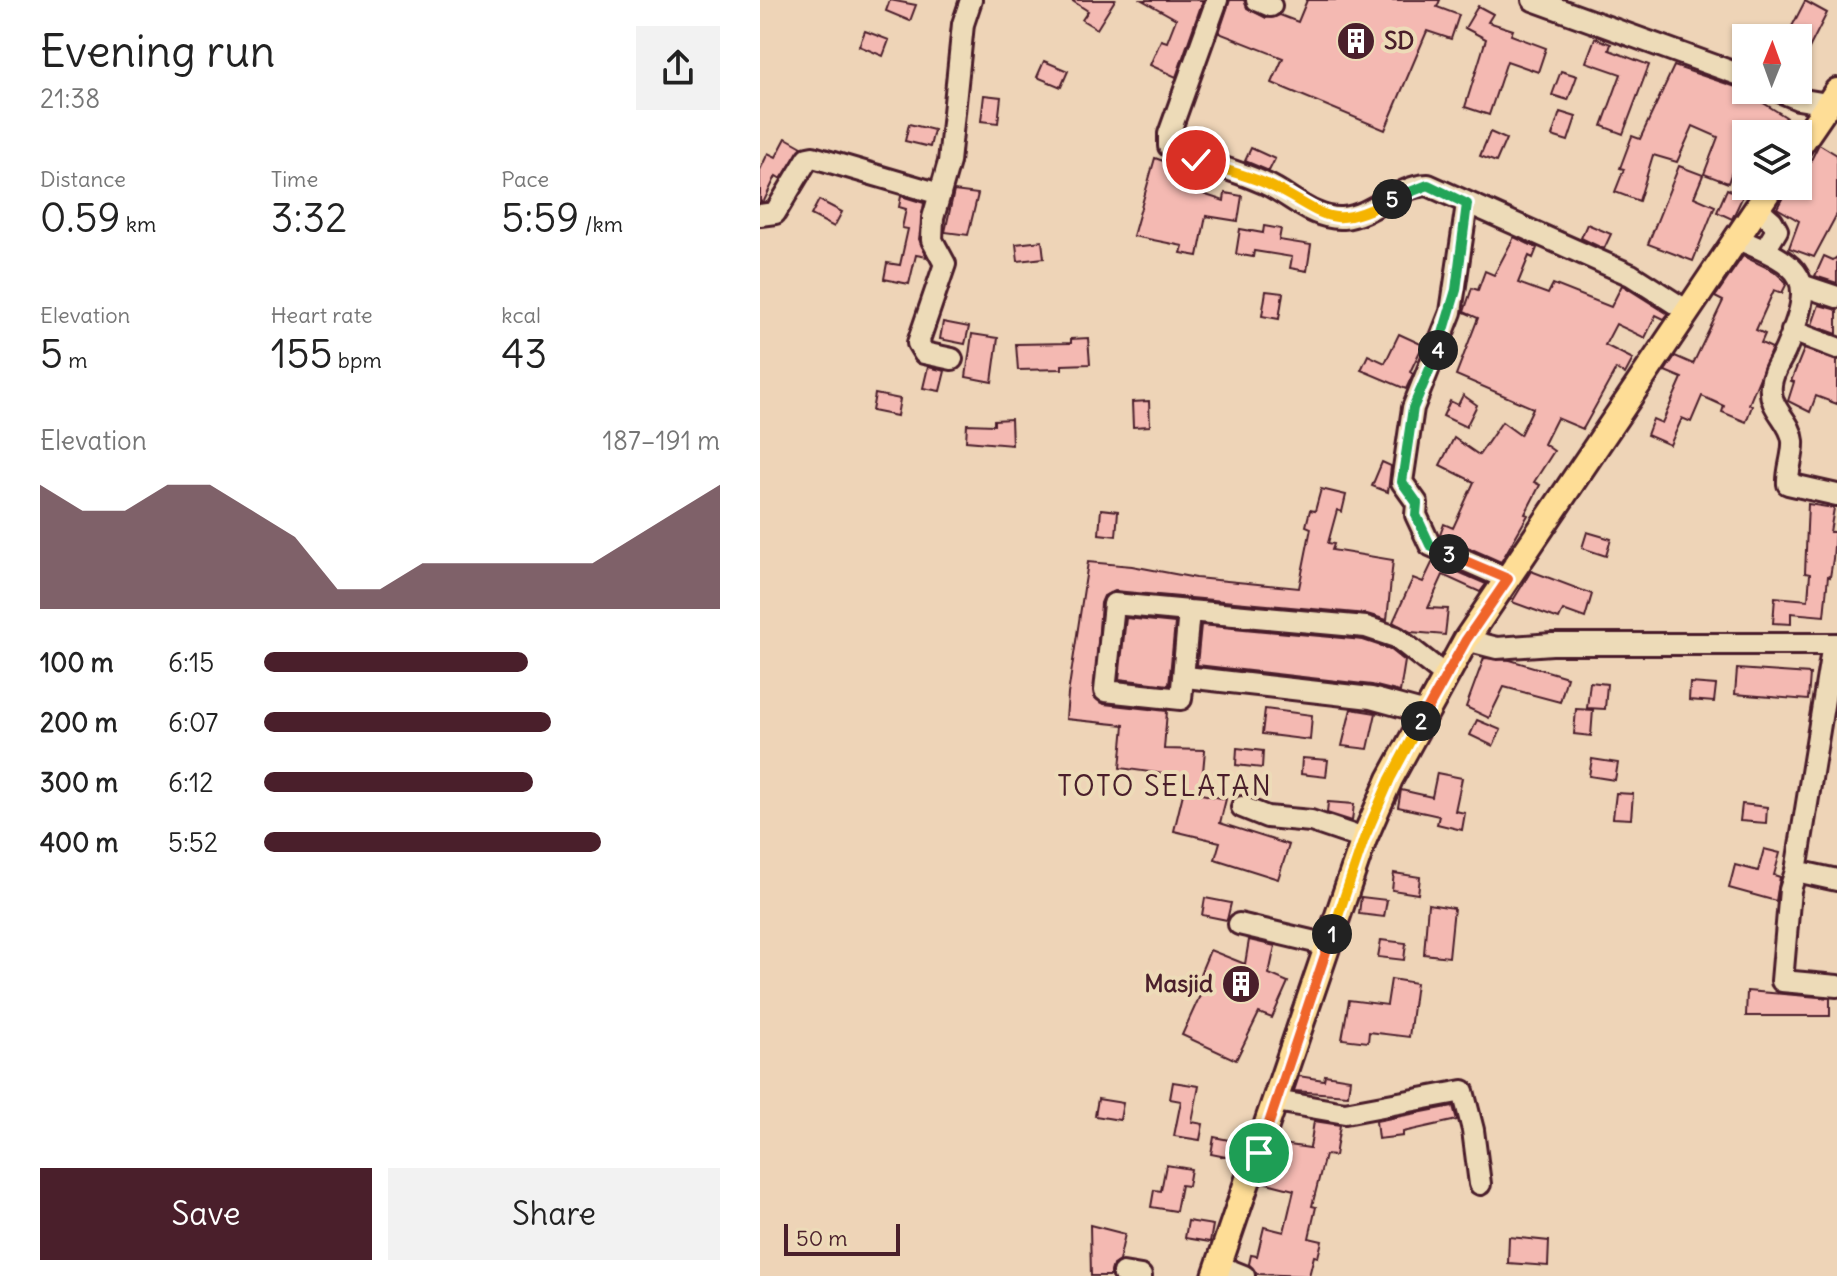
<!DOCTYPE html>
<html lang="en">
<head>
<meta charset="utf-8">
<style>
	body { margin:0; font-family:Delius,sans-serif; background:#f2f2f2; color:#222; height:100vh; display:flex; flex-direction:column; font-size:30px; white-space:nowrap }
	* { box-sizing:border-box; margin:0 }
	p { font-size:26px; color:#767676 }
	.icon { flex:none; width:44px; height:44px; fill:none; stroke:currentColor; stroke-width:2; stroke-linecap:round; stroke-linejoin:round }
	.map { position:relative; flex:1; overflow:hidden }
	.side { display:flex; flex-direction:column; background:#fff; width:760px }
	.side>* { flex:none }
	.needle { width:52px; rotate:1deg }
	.buttons { position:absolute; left:972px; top:24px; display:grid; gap:16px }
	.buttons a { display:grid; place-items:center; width:80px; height:80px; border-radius:0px; background:#fff; box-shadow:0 2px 6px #0004; font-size:40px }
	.scale { position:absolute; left:24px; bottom:20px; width:116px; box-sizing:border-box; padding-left:8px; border:4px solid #4a1f2b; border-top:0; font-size:22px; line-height:28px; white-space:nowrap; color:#4a1f2b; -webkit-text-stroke:6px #eddbb8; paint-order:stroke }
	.pin { position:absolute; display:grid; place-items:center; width:68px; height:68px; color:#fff; margin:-34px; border:4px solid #fff; border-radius:50%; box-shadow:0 2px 8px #0007 }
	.km { position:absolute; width:40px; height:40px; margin:-20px; border-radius:50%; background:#222; color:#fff; font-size:22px; line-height:40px; text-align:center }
	.round { display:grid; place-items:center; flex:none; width:84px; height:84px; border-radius:0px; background:#f2f2f2 }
	.summary { display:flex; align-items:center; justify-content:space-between; height:136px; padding:0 40px }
	h1 { font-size:44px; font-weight:600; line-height:60px }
	.stats { display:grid; grid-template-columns:repeat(3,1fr); gap:12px; height:136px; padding:8px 40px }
	.stats div { display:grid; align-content:center }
	.stats b { font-size:40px; font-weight:600 }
	.stats small { font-size:22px; font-weight:400 }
	.stats p { font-size:22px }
	.chart { height:224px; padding:16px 40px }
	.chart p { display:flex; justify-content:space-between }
	.chart svg { width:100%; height:144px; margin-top:8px; fill:#4a1f2b; opacity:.7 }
	.action { display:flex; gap:16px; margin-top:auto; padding:16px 40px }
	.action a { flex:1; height:92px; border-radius:0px; background:#4a1f2b; color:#fff; font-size:32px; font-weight:600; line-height:92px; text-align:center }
	.action a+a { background:#f2f2f2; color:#222 }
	ul { padding:0 40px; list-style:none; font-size:26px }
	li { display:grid; grid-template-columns:128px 96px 1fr; align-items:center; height:60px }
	li i { height:20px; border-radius:10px; background:#4a1f2b }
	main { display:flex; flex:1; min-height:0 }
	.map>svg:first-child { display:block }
</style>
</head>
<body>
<main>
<section class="side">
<div class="summary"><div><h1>Evening run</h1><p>21:38</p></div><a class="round"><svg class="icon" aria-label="share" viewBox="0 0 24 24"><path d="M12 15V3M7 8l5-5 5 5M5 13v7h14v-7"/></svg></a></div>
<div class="stats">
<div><p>Distance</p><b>0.59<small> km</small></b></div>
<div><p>Time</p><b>3:32</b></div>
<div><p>Pace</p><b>5:59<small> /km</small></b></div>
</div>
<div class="stats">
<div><p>Elevation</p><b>5<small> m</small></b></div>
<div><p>Heart rate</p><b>155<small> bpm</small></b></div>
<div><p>kcal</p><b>43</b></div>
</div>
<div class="chart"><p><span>Elevation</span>187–191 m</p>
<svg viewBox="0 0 160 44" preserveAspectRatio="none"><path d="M0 44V6L10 14L20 14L30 6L40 6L50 14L60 22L70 38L80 38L90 30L100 30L110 30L120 30L130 30L140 22L150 14L160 6V44z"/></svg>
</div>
<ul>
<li><b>100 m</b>6:15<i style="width:58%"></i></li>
<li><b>200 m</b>6:07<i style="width:63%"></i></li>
<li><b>300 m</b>6:12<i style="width:59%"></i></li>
<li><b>400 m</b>5:52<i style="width:74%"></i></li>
</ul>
<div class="action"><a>Save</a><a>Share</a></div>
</section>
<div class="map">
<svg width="1077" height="1276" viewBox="0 0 1077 1276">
	<rect width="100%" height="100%" fill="#eed4b7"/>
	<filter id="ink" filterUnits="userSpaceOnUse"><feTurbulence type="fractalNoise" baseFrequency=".0125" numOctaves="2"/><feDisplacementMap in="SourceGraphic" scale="16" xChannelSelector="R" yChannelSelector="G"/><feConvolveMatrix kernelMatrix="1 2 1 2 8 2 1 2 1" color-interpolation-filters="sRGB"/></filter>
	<g filter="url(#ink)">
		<g fill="#f4b9b2" stroke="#4a1f2b" stroke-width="2">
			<path d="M130,0L156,5L150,21L126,11Z"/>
			<path d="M311,0H355L337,29L322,20L328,11Z"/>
			<path d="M382,0H443L416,77L390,65L401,40L407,42L416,19Z"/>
			<path d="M470,0H484L487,8L506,18L520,15L538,22L547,0H680L677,7L699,15L691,39L667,31L625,130L512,83L523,58L459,33Z"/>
			<path d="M1045,1L1067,13L1038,70V38H1026Z"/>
			<path d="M718,6L733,14L728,22L753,30L751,35L786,48L778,72L747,61L729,115L705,107L726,39L705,28Z"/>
			<path d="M105,31L129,40L123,56L99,46Z"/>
			<path d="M835,38L851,44L849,50L889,65L863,134L842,126L861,74L826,62Z"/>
			<path d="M284,61L308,71L301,87L277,77Z"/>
			<path d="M914,66L979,88L1026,117L1016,134H986V167L975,163L968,183L944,174L958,137L933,126L917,162L893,155L879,201L855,192L864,169L860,168L872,136L880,139Z"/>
			<path d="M801,71L817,76L808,100L792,95Z"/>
			<path d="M224,95L241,97L238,123L221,121Z"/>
			<path d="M800,112L816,117L808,141L792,136Z"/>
			<path d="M149,124L174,130L170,147L145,141Z"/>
			<path d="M730,132L746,139L736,162L720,156Z"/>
			<path d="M26,138L42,147L21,179L16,176L4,201L0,202V170L8,153L16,157Z"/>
			<path d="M1059,144L1077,155V214L1054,257L1029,248L1039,221L1017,208L1029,186H1038Z"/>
			<path d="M491,148L515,159L509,171L485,161Z"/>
			<path d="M395,158L434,172L428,189L464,201L465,193L482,196L478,221L446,216L438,256L421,253L423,246L373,236Z"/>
			<path d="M919,166L943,175L934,197L955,206L933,261L888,244Z"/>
			<path d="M967,189L983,196L972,219L957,212Z"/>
			<path d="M194,191L218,194L208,235L185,232Z"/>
			<path d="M141,196L164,203L159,239L167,257L156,255L149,284L124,279L127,263L140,265L148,229L142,228L146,209L139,207Z"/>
			<path d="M59,200L82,212L74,227L51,215Z"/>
			<path d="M827,224L851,234L844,249L821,238Z"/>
			<path d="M504,226L521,229L519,240L551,245L547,271L530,268L532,257L494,251L493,257L476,254L480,229L503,233Z"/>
			<path d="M754,237L777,248L773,258L769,256L758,283L788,294L793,284L851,307L862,285L908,314L904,319L896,315L885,338L856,324L845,345L873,359L865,374L856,369L823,429L797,418L784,444L794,451L774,482L780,485L765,514L768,515L741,562L680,535L684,524L693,528L714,482L680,465L694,438L719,455L742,422L760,435L773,408L696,375L718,318L704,312L712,288L718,290L725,271L734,275Z"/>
			<path d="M282,241L284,258L258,261L256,244Z"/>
			<path d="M983,256L1014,271L1027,283L1022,293L1014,290L996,330L1005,334L1001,343L1012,348L989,404L992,406L986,422L962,412L964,406L942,396L931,422L922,418L910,445L887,435L893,419L902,423L922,378L905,371L915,356L933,364L963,301L955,297Z"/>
			<path d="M1064,256L1073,260L1077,257V283L1055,276Z"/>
			<path d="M506,291L523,293L519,319L502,316Z"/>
			<path d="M1059,305L1077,310V334L1052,325Z"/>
			<path d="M183,322L209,327L205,344L180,339Z"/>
			<path d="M212,334L238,338L232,382L206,377Z"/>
			<path d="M639,334L663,345L650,372L653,374L646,389L601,370L608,355L625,363Z"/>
			<path d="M328,338L330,364L302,365V369L258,370L256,344L311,343V339Z"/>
			<path d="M1044,349L1077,361V404L1056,396L1050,412L1028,401L1034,382L1031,381Z"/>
			<path d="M168,367L185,371L180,391L163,388Z"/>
			<path d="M115,394L140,399L137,416L112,411Z"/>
			<path d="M703,395L717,405L706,427L683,416L690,401L698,405Z"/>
			<path d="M389,401L390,426L373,427L372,402Z"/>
			<path d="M251,419L252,445L206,441L207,424L234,425V420Z"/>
			<path d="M622,462L631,466L628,492L612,486Z"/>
			<path d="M561,489L586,495L582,512L577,510L568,543L574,544L572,550L633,560L627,620L607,614L355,591L344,596L341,603L334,697L344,704L407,711L404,749L445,750L441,794L466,799L460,823L529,845L518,879L455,859L460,842L414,831L427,777L360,768L364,725L306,719L308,694L328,562L372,566L436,578L539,588L551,528L546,526L550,510L555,511Z"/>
			<path d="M1048,504L1074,508L1070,532H1075L1073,559L1070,577L1068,576L1064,616L1031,613V624L1013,623L1015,597L1048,600L1050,574L1045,573Z"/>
			<path d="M341,509L358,511L356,536L339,534Z"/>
			<path d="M827,532L851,539L846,556L822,548Z"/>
			<path d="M673,561L726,584L720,592L683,575L668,608L688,609L685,635L651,632L633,622L653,578L663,582Z"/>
			<path d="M771,571L832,594L825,618L803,610L799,619L752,602Z"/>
			<path d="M366,618L415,623L409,685L359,679Z"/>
			<path d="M441,625L603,640L630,649L645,661L640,692L612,685L437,665Z"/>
			<path d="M724,658L750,660L807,677L800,702L744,687L729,718L706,707Z"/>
			<path d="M977,669L1050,674L1048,700L975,694Z"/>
			<path d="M830,682L847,684L845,709L827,708Z"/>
			<path d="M930,683L956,685L954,702L929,700Z"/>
			<path d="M505,709L552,715L550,740L502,734Z"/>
			<path d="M591,709L616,713L608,749L582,746Z"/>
			<path d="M816,709L833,710L831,736L814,734Z"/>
			<path d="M717,720L741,730L733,746L710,735Z"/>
			<path d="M477,748L503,751L502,768L476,765Z"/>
			<path d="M542,758L568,760L566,777L541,774Z"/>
			<path d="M832,759L858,763L855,780L829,776Z"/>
			<path d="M677,773L702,778L695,811L705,813L702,830L677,824L679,816L638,807L641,790L672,797Z"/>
			<path d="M856,793L873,794L871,819L853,818Z"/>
			<path d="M568,802L594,804L592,821L567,813Z"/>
			<path d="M982,804L1007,807L1006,823L980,821Z"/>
			<path d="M1004,849L1020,853L1014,875L1020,877L1016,901L969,888L975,865L998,871Z"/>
			<path d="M634,873L660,877L658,894L632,890Z"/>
			<path d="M601,897L627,900L624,917L599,914Z"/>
			<path d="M445,898L471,903L467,920L442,915Z"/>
			<path d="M668,904L694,908L689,957L664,954Z"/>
			<path d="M489,940L515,946L509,974L528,982L512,1018L499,1013L476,1060L422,1035L443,989L435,986L450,950L485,964Z"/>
			<path d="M621,940L646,943L644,960L618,957Z"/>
			<path d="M631,979L656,983L649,1037L609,1032L608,1042L582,1039L589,1000L627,1005Z"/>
			<path d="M987,991L1070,998V1016H986Z"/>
			<path d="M565,1075L590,1079L588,1095L534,1091L539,1076L564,1080Z"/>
			<path d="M413,1082L439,1086L432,1122L443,1124L440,1140L414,1136L421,1101L410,1099Z"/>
			<path d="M338,1099L363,1103L360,1120L335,1116Z"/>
			<path d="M693,1106L697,1120L643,1132V1136L618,1139L616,1121Z"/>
			<path d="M554,1121L580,1125L575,1156L565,1155L552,1206L556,1207L549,1238L562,1241L558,1257L554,1256L549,1276L497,1274L489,1264L491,1255L497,1256L504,1227L524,1232L534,1190L503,1182L516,1143L550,1148Z"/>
			<path d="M454,1137L479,1142L476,1159L451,1154Z"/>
			<path d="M406,1165L431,1169L428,1186L421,1185L416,1211L391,1207L394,1190L401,1191Z"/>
			<path d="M428,1221L453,1225L450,1242L425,1238Z"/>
			<path d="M330,1225L365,1234L359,1261L353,1265L351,1276H331Z"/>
			<path d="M749,1237L789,1241L788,1266L748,1263Z"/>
		</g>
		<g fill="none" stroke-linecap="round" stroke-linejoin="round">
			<defs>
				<g id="minor">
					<path d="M457,0L409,134V146L414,150C444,163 476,170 506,184C531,195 553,220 583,218C614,215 637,186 668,185L871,275L927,311"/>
					<path d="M497,0L511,6"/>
					<path d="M773,0L986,77"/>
					<path d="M1017,90L1038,99L1067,104"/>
					<path d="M707,204L691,312L653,408L642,482L657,503L656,515L670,545L748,579"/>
					<path d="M997,208L1012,221L1017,230L1005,250"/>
					<path d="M0,215L15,213L48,158L53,157L180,194"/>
					<path d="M975,238C1046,267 1057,276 1025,351C1020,362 1012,372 1011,385C1008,409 1031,420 1033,441C1034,455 1027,470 1028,484L1077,495"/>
					<path d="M1044,286L1077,297"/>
					<path d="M1032,331L1077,348"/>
					<path d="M192,359L164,353L158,343L185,264L172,240L173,218L189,162L203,24L211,0"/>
					<path d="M429,611L354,604L345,691L421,699L429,611L606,627L636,637L687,677"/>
					<path d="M706,640L737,648L792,644H1077"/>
					<path d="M1073,644L1036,871L1077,880"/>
					<path d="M426,677L611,698L666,713"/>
					<path d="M482,807L507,817L551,821L604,839"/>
					<path d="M1036,871L1030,890L1022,981L1077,986"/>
					<path d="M479,924L568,945"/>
					<path d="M516,1101L585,1113L703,1091L713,1130L720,1184"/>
					<path d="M459,1266L484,1276"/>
					<path d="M363,1273L381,1276"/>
				</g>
				<g id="major">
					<path d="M1038,148L1077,91"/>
					<path d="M455,1276L604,839L630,779L706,640L1012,186"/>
				</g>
			</defs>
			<use href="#minor" stroke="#4a1f2b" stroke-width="26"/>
			<use href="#major" stroke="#4a1f2b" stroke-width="30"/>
			<use href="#minor" stroke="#eddbb8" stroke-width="20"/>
			<use href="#major" stroke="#fedd96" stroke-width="24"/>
		</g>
	</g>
	<g fill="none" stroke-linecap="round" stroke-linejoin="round" filter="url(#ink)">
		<defs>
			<path id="split-1" d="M499,1153L572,934"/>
			<path id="split-2" d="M572,934L604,839L630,779L661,721"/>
			<path id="split-3" d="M661,721L706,640L748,579L689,554"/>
			<path id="split-4" d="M678,350L653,408L642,482L657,503L656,515L670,545L689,554"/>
			<path id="split-5" d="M632,199L668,185L707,204L696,290L678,350"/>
			<path id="split-6" d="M436,160C459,169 484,174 507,184C565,211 567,235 632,199"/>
		</defs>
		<use href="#split-1" stroke="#fff" stroke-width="16"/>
		<use href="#split-2" stroke="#fff" stroke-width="16"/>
		<use href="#split-3" stroke="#fff" stroke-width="16"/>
		<use href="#split-4" stroke="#fff" stroke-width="16"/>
		<use href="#split-5" stroke="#fff" stroke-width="16"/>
		<use href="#split-6" stroke="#fff" stroke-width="16"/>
		<use href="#split-1" stroke="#f0652b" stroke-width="10"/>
		<use href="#split-2" stroke="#f5b400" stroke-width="10"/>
		<use href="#split-3" stroke="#f0652b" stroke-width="10"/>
		<use href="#split-4" stroke="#22a559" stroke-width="10"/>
		<use href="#split-5" stroke="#22a559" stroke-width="10"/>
		<use href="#split-6" stroke="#f5b400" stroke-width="10"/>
	</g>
	<defs>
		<symbol id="building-disc" viewBox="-11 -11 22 22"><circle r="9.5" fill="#4a1f2b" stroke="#eddbb8"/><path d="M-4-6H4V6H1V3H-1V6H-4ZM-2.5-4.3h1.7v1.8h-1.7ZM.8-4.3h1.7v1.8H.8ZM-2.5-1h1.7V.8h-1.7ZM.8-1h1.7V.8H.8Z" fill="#fff"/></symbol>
	</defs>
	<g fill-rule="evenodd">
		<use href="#building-disc" x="574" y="19" width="44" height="44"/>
		<use href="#building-disc" x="459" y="962" width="44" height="44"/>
	</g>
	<g text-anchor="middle" stroke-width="8" stroke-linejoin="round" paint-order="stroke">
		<g font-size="24" font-weight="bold" fill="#4a1f2b" stroke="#eddbb8" text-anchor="start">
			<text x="624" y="49">SD</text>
			<text x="453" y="992" text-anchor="end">Masjid</text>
		</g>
		<g font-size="28" letter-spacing="2" fill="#4a1f2b" stroke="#eddbb8">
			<text x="405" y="796">TOTO SELATAN</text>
		</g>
	</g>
</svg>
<div class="buttons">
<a><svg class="needle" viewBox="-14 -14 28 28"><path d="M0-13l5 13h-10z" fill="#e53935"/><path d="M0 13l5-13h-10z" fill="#767676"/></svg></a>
<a><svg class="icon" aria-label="layers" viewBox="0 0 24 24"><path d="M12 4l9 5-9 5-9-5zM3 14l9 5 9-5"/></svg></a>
</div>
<div class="scale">50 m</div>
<div class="pin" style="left:499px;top:1153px;background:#1e9e55"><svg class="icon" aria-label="arrive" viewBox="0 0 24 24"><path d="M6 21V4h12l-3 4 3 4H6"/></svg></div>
<div class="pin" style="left:436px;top:160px;background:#d93025"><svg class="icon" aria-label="check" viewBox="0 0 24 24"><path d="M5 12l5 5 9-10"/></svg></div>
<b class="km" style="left:572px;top:934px">1</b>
<b class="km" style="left:661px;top:721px">2</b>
<b class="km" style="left:689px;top:554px">3</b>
<b class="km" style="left:678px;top:350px">4</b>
<b class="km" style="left:632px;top:199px">5</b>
</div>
</main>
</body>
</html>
